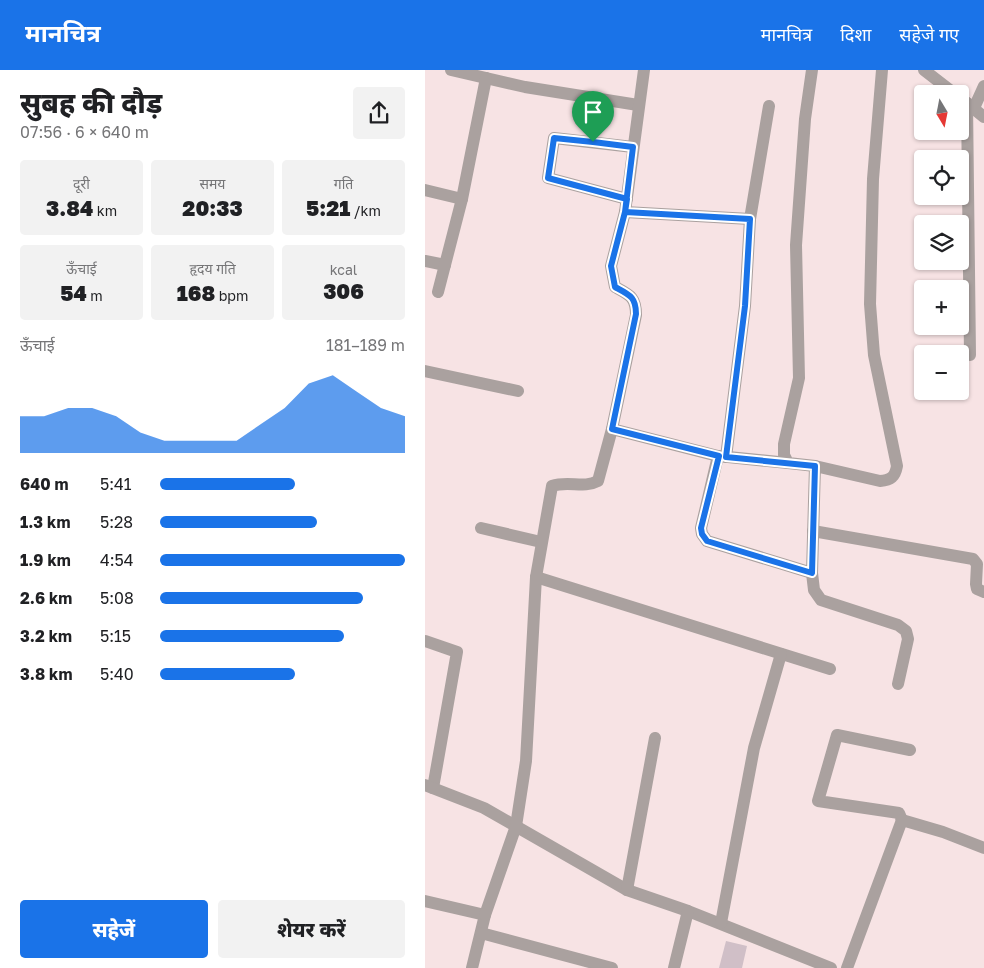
<!DOCTYPE html>
<html lang="hi">
<head>
<meta charset="utf-8">
<style>
	body { margin:0; font-family:"Golos Text","Noto Sans Devanagari",sans-serif; background:#f2f2f2; color:#202124; height:100vh; display:flex; flex-direction:column; font-size:19px; white-space:nowrap }
	* { box-sizing:border-box; margin:0 }
	p { font-size:16px; color:#757577 }
	.icon { flex:none; width:28px; height:28px; fill:none; stroke:currentColor; stroke-width:2; stroke-linecap:round; stroke-linejoin:round }
	.map { position:relative; flex:1; overflow:hidden }
	.side { display:flex; flex-direction:column; background:#fff; width:425px }
	.side>* { flex:none }
	.needle { width:32px; rotate:170deg }
	.tools { position:absolute; left:489px; top:15px; display:grid; gap:10px }
	.tools a { display:grid; place-items:center; width:55px; height:55px; border-radius:5px; background:#fff; box-shadow:0 1px 4px #0004; font-size:25px }
	.pin { position:absolute; display:grid; place-items:center; width:42px; height:42px; color:#fff; margin:-51px -21px; border-radius:50% 50% 50% 0; rotate:-45deg; box-shadow:0 0 5px #0007 }
	.pin .icon { rotate:45deg }
	.round { display:grid; place-items:center; flex:none; width:52px; height:52px; border-radius:5px; background:#f2f2f2 }
	.head { display:flex; align-items:center; justify-content:space-between; height:85px; padding:0 20px }
	h1 { font-size:28px; font-weight:800; line-height:38px }
	.metrics { display:grid; grid-template-columns:repeat(3,1fr); gap:8px; height:85px; padding:5px 20px }
	.metrics div { display:grid; align-content:center; border-radius:5px; background:#f2f2f2; text-align:center }
	.metrics b { font-size:21px; font-weight:800 }
	.metrics small { font-size:14px; font-weight:400 }
	.metrics p { font-size:14px }
	.chart { height:140px; padding:10px 20px }
	.chart p { display:flex; justify-content:space-between }
	.chart svg { width:100%; height:90px; margin-top:5px; fill:#1a73e8; opacity:.7 }
	.button { display:flex; gap:10px; margin-top:auto; padding:10px 20px }
	.button a { flex:1; height:58px; border-radius:5px; background:#1a73e8; color:#fff; font-size:20px; font-weight:800; line-height:58px; text-align:center }
	.button a+a { background:#f2f2f2; color:#202124 }
	ul { padding:0 20px; list-style:none; font-size:16px }
	li { display:grid; grid-template-columns:80px 60px 1fr; align-items:center; height:38px }
	li i { height:12px; border-radius:6px; background:#1a73e8 }
	header { display:flex; align-items:center; gap:30px; box-sizing:border-box; height:70px; padding:0 25px; background:#1a73e8; color:#fff }
	header strong { font-size:24px }
	nav { display:flex; gap:28px; margin-inline-start:auto; font-size:18px }
	main { display:flex; flex:1; min-height:0 }
	.map>svg:first-child { display:block }
</style>
</head>
<body>
<header>
<strong>मानचित्र</strong>
<nav><a>मानचित्र</a><a>दिशा</a><a>सहेजे गए</a></nav>
</header>
<main>
<section class="side">
<div class="head"><div><h1>सुबह की दौड़</h1><p>07:56 · 6 × 640 m</p></div><a class="round"><svg class="icon" aria-label="share" viewBox="0 0 24 24"><path d="M12 15V3M7 8l5-5 5 5M5 13v7h14v-7"/></svg></a></div>
<div class="metrics">
<div><p>दूरी</p><b>3.84<small> km</small></b></div>
<div><p>समय</p><b>20:33</b></div>
<div><p>गति</p><b>5:21<small> /km</small></b></div>
</div>
<div class="metrics">
<div><p>ऊँचाई</p><b>54<small> m</small></b></div>
<div><p>हृदय गति</p><b>168<small> bpm</small></b></div>
<div><p>kcal</p><b>306</b></div>
</div>
<div class="chart"><p><span>ऊँचाई</span>181–189 m</p>
<svg viewBox="0 0 160 44" preserveAspectRatio="none"><path d="M0 44V26L10 26L20 22L30 22L40 26L50 34L60 38L70 38L80 38L90 38L100 30L110 22L120 10L130 6L140 14L150 22L160 26V44z"/></svg>
</div>
<ul>
<li><b>640 m</b>5:41<i style="width:55%"></i></li>
<li><b>1.3 km</b>5:28<i style="width:64%"></i></li>
<li><b>1.9 km</b>4:54<i style="width:100%"></i></li>
<li><b>2.6 km</b>5:08<i style="width:83%"></i></li>
<li><b>3.2 km</b>5:15<i style="width:75%"></i></li>
<li><b>3.8 km</b>5:40<i style="width:55%"></i></li>
</ul>
<div class="button"><a>सहेजें</a><a>शेयर करें</a></div>
</section>
<div class="map">
<svg width="559" height="898" viewBox="0 0 559 898">
	<rect width="100%" height="100%" fill="#f7e3e4"/>
	<path fill="#d0bfc7" d="M301,871L322,876L317,898H294Z"/>
	<g fill="none" stroke-linecap="round" stroke-linejoin="round">
		<g stroke="#aaa19f" stroke-width="12">
			<path d="M26,0L100,17L213,35"/>
			<path d="M387,0L380,49L371,175L374,308L359,374V385L363,393L390,396"/>
			<path d="M457,0L448,109L445,234L449,285L472,396C470,407 466,410 455,411L390,396L387,503L389,520L396,530L473,555L481,561L483,569L473,614"/>
			<path d="M499,0L530,24"/>
			<path d="M537,29L559,47"/>
			<path d="M542,33L545,285"/>
			<path d="M549,38L559,16"/>
			<path d="M0,120L37,129"/>
			<path d="M202,129L123,108L129,68L208,77"/>
			<path d="M200,142L325,149"/>
			<path d="M0,191L20,195"/>
			<path d="M13,222L37,129L61,8"/>
			<path d="M0,301L93,321"/>
			<path d="M187,359L211,245C211,227 205,225 190,217L186,196L200,142L219,0"/>
			<path d="M293,386L276,458L277,464L282,471L387,503"/>
			<path d="M301,387L320,236L325,149L344,36"/>
			<path d="M56,458L116,472"/>
			<path d="M388,461L548,489L552,494L551,514L552,519L559,522"/>
			<path d="M111,507L405,599"/>
			<path d="M0,571L32,582L8,718"/>
			<path d="M0,715L59,738L202,820L263,841L406,898"/>
			<path d="M477,750L474,743L393,731L412,665L485,680"/>
			<path d="M202,820L230,668"/>
			<path d="M0,831L60,845L47,898"/>
			<path d="M60,845L91,756L101,691L111,507L127,416C144,410 158,419 173,411L187,359L293,386L363,393"/>
			<path d="M296,853L329,678L356,584"/>
			<path d="M56,863L187,898"/>
			<path d="M249,898L263,841"/>
			<path d="M422,898L477,750L518,762L559,778"/>
		</g>
	</g>
	<g fill="none" stroke-linecap="round" stroke-linejoin="round">
		<defs>
			<path id="route" d="M168,72L208,77L200,142L186,196L190,217C205,225 211,227 211,244L187,359L294,386L276,458L277,464L282,471L387,503L390,396L301,387L320,236L325,149L200,142L202,129L123,108L129,68L168,72"/>
		</defs>
		<use href="#route" stroke="#fff" stroke-width="10"/>
		<use href="#route" stroke="#1a73e8" stroke-width="6"/>
	</g>
</svg>
<div class="tools">
<a><svg class="needle" viewBox="-14 -14 28 28"><path d="M0-13l5 13h-10z" fill="#e53935"/><path d="M0 13l5-13h-10z" fill="#757577"/></svg></a>
<a><svg class="icon" aria-label="locate" viewBox="0 0 24 24"><circle cx="12" cy="12" r="6"/><path d="M12 2v4M12 18v4M2 12h4M18 12h4"/></svg></a>
<a><svg class="icon" aria-label="layers" viewBox="0 0 24 24"><path d="M12 4l9 5-9 5-9-5zM3 14l9 5 9-5"/></svg></a>
<a>+</a>
<a>−</a>
</div>
<div class="pin" style="left:168px;top:72px;background:#1e9e55"><svg class="icon" aria-label="arrive" viewBox="0 0 24 24"><path d="M6 21V4h12l-3 4 3 4H6"/></svg></div>
</div>
</main>
</body>
</html>
